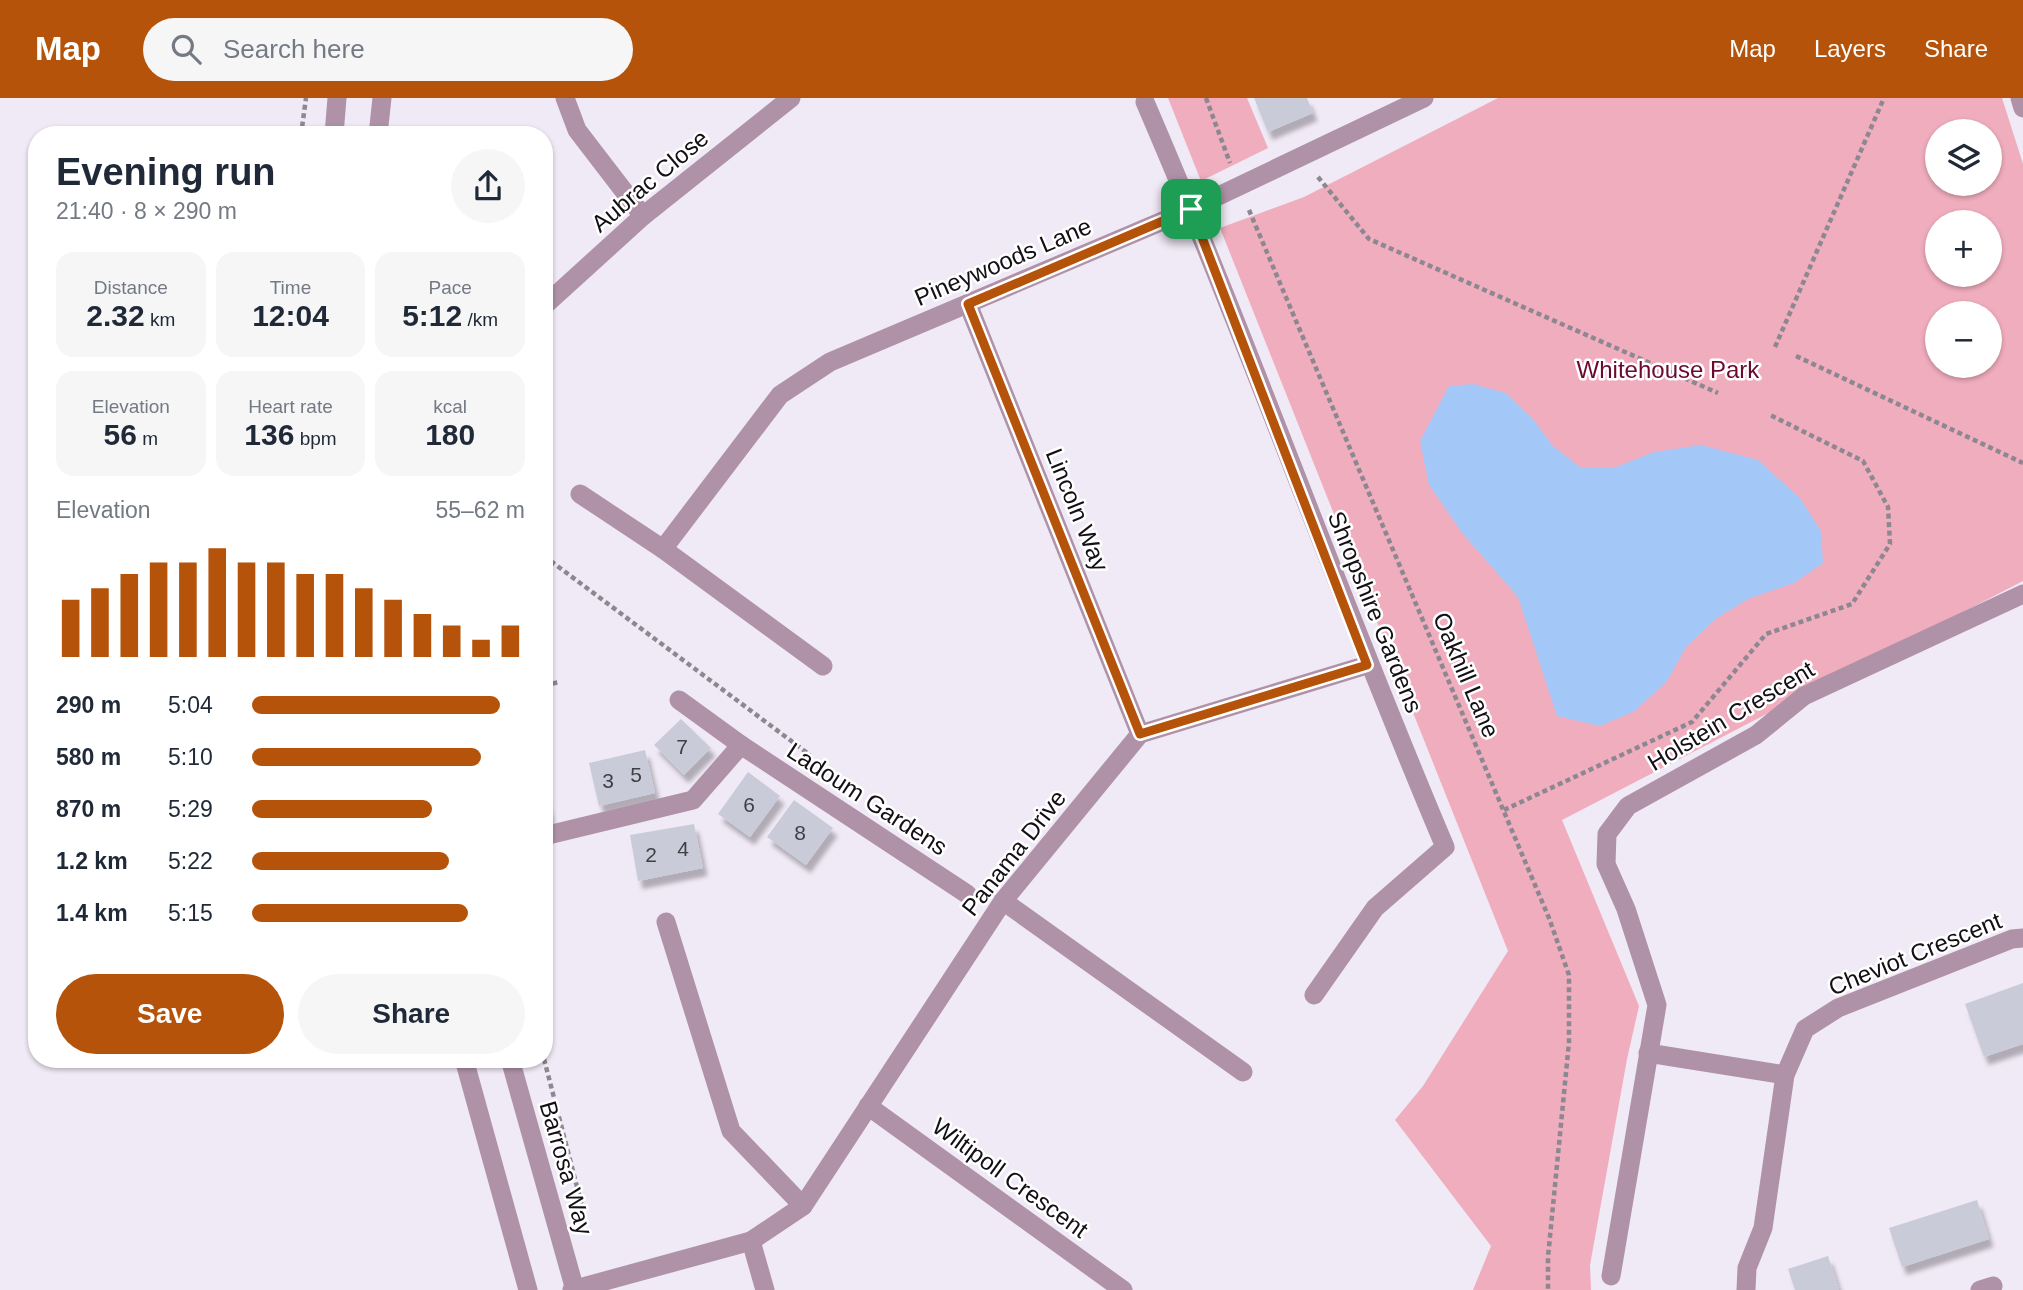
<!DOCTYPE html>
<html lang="en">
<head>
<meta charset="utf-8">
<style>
	body { margin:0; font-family:Helvetica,sans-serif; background:#f6f6f7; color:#1f2937; height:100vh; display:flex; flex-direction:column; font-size:26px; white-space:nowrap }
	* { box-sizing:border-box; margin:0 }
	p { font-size:23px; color:#747a83 }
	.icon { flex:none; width:38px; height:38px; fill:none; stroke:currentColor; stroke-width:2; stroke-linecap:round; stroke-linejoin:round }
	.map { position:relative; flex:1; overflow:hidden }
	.panel { position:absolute; left:28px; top:28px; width:525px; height:942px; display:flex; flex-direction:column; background:#fff; border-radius:28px; box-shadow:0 2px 5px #0004 }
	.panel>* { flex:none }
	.tools { position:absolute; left:1925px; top:21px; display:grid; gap:14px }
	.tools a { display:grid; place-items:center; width:77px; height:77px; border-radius:50%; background:#fff; box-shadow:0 2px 5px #0004; font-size:35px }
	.pin { position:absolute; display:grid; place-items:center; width:60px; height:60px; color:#fff; margin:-30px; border-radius:14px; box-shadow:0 4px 10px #0006 }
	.round { display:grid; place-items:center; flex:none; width:74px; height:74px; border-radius:37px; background:#f6f6f7 }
	.summary { display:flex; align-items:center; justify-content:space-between; height:119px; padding:0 28px }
	h1 { font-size:38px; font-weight:700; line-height:52px }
	.figures { display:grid; grid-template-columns:repeat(3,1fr); gap:10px; height:119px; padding:7px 28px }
	.figures div { display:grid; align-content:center; border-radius:18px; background:#f6f6f7; text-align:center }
	.figures b { font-size:30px; font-weight:700 }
	.figures small { font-size:19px; font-weight:400 }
	.figures p { font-size:19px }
	.chart { height:196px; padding:14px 28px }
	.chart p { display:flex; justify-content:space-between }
	.chart svg { width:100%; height:126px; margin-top:7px; stroke:#b45309; stroke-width:6 }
	.cta { display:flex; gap:14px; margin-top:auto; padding:14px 28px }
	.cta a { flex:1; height:80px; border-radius:42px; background:#b45309; color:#fff; font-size:28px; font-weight:700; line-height:80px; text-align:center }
	.cta a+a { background:#f6f6f7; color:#1f2937 }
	ul { padding:0 28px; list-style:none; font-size:23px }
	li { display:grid; grid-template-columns:112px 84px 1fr; align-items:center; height:52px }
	li i { height:18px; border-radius:9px; background:#b45309 }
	header { display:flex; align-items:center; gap:42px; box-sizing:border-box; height:98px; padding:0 35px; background:#b45309; color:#fff }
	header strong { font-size:33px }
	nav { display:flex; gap:38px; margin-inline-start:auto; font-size:24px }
	.search { width:490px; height:63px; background:#f6f6f7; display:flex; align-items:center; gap:18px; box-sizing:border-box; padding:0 24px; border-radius:38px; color:#747a83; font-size:26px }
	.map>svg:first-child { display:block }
</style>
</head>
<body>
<header>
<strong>Map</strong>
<div class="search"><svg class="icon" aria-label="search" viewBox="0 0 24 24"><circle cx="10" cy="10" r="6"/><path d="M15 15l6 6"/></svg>Search here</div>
<nav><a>Map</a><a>Layers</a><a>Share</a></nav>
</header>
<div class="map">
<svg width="2023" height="1192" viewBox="0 0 2023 1192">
	<defs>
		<filter id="shadow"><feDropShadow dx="4.5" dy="8" stdDeviation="2" flood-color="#0004"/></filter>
	</defs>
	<rect width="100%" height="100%" fill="#f0e9f6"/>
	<g fill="#f0adbd" fill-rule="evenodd">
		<path d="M1168,0H1247L1268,50L1201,83Z"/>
		<path d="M1498,0H2002L2023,66V483L1562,722L1639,908L1627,961L1590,1167L1591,1192H1473L1491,1148L1395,1022L1423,988L1508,853L1220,130L1304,99ZM1937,33H1990V86H1937ZM1937,124H1990V177H1937ZM1937,215H1990V268H1937Z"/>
	</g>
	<path fill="#a3c7f7" d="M1473,286L1506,295L1532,320L1553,348L1580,369H1616L1654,354L1701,347L1758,362L1800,400L1821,433L1823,465L1794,485L1748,501L1717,520L1686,549L1667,583L1635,613L1600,628L1557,618L1518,499L1463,436L1429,387L1420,343L1449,288Z"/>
	<g fill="#cacbd9" filter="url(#shadow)">
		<path d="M1254,0H1307L1313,15L1268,34Z"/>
		<path d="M681,621L711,650L684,677L654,647Z"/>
		<path d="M645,652L655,695L599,708L589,665Z"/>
		<path d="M748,674L780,698L750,739L718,716Z"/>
		<path d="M544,694L550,718L544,719Z"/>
		<path d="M794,702L833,730L806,767L767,739Z"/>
		<path d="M694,726L703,770L638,783L630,737Z"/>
		<path d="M2023,885V946L1984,959L1965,906Z"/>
		<path d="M1977,1102L1989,1141L1902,1169L1889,1130Z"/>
		<path d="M1828,1158L1839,1192H1795L1788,1171Z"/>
	</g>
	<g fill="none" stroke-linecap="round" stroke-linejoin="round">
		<g stroke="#8c8790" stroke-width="4.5" stroke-dasharray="5 3.5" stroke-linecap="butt">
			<path d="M1206,0L1230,65"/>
			<path d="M301,37L306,0"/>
			<path d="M1318,79L1369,141L1718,295"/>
			<path d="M1249,112L1549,820L1569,877V944L1548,1159V1192"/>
			<path d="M1775,249L1884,0"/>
			<path d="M1796,258L2023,365"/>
			<path d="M544,458L810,657"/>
			<path d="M544,587L560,584"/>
			<path d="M1504,712L1692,624L1766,536L1852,506L1890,446L1888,409L1863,363L1770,317"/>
			<path d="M544,961L583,1112"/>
		</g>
		<g stroke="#af92a7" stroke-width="19">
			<path d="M565,0L577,32L643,118"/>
			<path d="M2020,0L2023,10"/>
			<path d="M1145,4C1251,250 1340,502 1445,749L1375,810L1314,897"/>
			<path d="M968,206L1140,636"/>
			<path d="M544,208L643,118L791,0"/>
			<path d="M580,396L663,451L823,568"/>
			<path d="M663,451L780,297L830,264L1191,111L1424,0"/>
			<path d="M679,602L741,647L967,796"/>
			<path d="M544,738L693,702L741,647"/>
			<path d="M1003,803L1243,974"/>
			<path d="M666,824L731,1033L803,1108"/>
			<path d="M1648,955L1785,977"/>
			<path d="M868,1008L1123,1192"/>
			<path d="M751,1143L765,1192"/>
			<path d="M1611,1178L1657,907L1626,811L1606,766L1607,736L1628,708L1756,637L1804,598L2023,496"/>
			<path d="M572,1192L751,1143L803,1108L1003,803L1140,636L1367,567"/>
			<path d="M1746,1192L1747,1170L1763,1130L1785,977L1805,931L1838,910L2012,841L2023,840"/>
			<path d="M1980,1192L1993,1188"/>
		</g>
		<g stroke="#af92a7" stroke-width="19">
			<path d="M334,37L337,0"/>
			<path d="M378,37L382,0"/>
			<path d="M464,961L528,1192"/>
			<path d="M510,961L575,1192"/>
		</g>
	</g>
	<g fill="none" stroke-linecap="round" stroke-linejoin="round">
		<defs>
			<path id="route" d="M1191,111L1367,567L1140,636L968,206Z"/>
		</defs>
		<use href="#route" stroke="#fff" stroke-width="14"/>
		<use href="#route" stroke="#b45309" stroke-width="9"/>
	</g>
	<g text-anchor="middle" stroke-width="5" stroke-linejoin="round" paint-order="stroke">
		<g font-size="21" fill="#413f46">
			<text x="682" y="656">7</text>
			<text x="636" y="684">5</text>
			<text x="608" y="690">3</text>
			<text x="749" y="714">6</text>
			<text x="800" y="742">8</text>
			<text x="683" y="758">4</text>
			<text x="651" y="764">2</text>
		</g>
		<g font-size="24" fill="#131015" stroke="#fff">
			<text transform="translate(650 83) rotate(-40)" y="8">Aubrac Close</text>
			<text transform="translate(1003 164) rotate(-23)" y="8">Pineywoods Lane</text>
			<text transform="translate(1077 412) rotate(68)" y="8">Lincoln Way</text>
			<text transform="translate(1375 514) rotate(68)" y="8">Shropshire Gardens</text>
			<text transform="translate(1466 577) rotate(67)" y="8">Oakhill Lane</text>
			<text transform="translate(1731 618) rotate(-31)" y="8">Holstein Crescent</text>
			<text transform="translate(867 701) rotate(33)" y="8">Ladoum Gardens</text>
			<text transform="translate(1014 755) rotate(-52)" y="8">Panama Drive</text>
			<text transform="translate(1915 856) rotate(-22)" y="8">Cheviot Crescent</text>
			<text transform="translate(566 1070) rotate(74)" y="8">Barrosa Way</text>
			<text transform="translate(1010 1080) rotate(36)" y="8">Wiltipoll Crescent</text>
		</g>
		<g font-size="24" fill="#6a0a31" stroke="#fff">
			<text x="1668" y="280">Whitehouse Park</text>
		</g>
	</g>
</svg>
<div class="tools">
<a><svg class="icon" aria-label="layers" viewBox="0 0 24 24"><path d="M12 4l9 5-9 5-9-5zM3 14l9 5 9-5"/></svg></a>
<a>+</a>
<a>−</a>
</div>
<div class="pin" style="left:1191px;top:111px;background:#1e9e55"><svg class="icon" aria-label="arrive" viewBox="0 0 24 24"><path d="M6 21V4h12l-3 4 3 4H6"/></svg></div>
<section class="panel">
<div class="summary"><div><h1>Evening run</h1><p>21:40 · 8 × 290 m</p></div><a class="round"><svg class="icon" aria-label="share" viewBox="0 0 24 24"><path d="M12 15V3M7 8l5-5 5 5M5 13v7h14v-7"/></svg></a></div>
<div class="figures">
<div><p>Distance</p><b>2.32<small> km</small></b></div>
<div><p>Time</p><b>12:04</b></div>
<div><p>Pace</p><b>5:12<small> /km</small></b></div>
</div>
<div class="figures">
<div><p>Elevation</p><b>56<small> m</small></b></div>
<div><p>Heart rate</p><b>136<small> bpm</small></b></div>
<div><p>kcal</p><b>180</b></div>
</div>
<div class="chart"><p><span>Elevation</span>55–62 m</p>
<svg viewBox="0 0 160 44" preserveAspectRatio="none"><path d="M5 44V24M15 44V20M25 44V15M35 44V11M45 44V11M55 44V6M65 44V11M75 44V11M85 44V15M95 44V15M105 44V20M115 44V24M125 44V29M135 44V33M145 44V38M155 44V33"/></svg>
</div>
<ul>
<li><b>290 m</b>5:04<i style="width:91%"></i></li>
<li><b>580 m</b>5:10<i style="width:84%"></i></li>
<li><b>870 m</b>5:29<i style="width:66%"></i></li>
<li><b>1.2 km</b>5:22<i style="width:72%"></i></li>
<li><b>1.4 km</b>5:15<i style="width:79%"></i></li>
</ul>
<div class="cta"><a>Save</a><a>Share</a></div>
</section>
</div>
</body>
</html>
